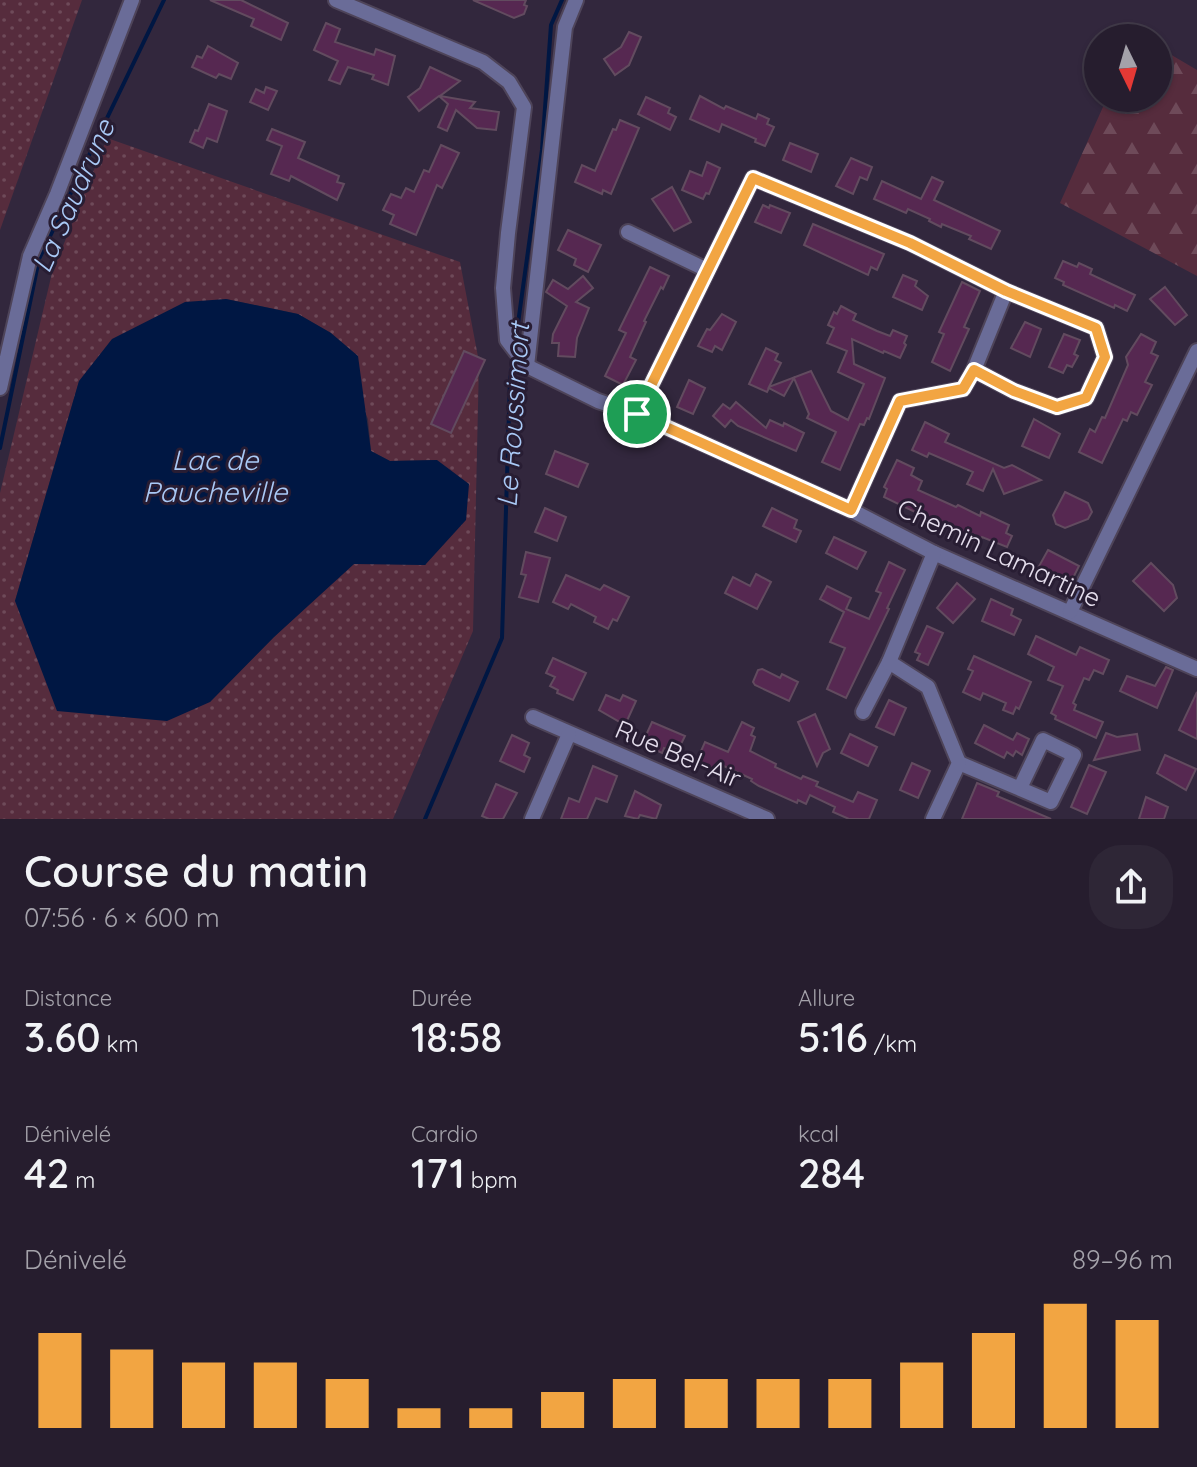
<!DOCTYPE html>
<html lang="fr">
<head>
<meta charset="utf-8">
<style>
	body { margin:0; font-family:Quicksand,sans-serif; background:#2e2636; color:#f1f3f6; height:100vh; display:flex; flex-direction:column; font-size:30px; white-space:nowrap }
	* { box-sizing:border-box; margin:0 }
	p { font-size:26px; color:#a4a2aa }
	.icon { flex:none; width:44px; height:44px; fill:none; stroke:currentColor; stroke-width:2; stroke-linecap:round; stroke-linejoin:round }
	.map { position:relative; height:819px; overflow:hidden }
	.details { display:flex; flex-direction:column; background:#261d2e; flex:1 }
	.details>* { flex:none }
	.needle { width:52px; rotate:175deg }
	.controls { position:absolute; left:1084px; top:24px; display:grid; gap:16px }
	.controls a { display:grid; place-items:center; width:88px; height:88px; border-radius:50%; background:#261d2e; box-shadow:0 2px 6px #0004,0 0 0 2px #423b4a; font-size:40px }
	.pin { position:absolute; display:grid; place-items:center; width:68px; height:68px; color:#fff; margin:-34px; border:4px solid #fff; border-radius:50%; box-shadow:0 2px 8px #0007 }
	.round { display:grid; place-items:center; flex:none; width:84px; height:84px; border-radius:32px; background:#2e2636 }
	.head { display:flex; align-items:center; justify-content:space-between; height:136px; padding:0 24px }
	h1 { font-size:44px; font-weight:600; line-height:60px }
	.stats { display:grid; grid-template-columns:repeat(3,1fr); gap:12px; height:136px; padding:8px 24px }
	.stats div { display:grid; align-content:center }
	.stats b { font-size:40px; font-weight:600 }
	.stats small { font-size:22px; font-weight:400 }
	.stats p { font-size:22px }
	.chart { height:224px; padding:16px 24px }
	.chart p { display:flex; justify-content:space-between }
	.chart svg { width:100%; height:144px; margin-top:8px; stroke:#f2a542; stroke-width:6 }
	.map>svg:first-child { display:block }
</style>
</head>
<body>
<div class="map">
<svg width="1197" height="819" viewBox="0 0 1197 819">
	<defs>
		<pattern id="forest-firs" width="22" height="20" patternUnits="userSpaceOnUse" patternTransform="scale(2)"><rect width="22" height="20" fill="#562c3d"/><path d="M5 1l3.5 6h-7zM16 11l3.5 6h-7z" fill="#6e4a59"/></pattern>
		<pattern id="park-dots" width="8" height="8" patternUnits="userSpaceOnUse" patternTransform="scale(2)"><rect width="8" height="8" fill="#562c3d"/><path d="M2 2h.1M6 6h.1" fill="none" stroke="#6e4a59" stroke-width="1.8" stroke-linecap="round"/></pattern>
	</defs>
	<rect width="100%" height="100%" fill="#32273d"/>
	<path fill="url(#forest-firs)" d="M1158,47L1197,70V276L1060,203L1107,98H1158Z"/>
	<g fill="url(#park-dots)" fill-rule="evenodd">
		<path d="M0,0H82L0,230Z"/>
		<path d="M107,138L460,262L479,362L473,631L393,819H0V493L52,273ZM226,299L298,314L331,333L368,419L371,451L390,461L437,460L426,565L354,563L274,637L210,702L15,601L79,381Z"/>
	</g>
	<path fill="#001743" d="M226,299L298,314L331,333L358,356L371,451L390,461L437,460L469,484L466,520L425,565L354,564L274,637L210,702L167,721L57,711L15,601L79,381L112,339L185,302Z"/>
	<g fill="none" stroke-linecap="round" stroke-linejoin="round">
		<g stroke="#001743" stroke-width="4">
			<path d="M515,345L542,150L551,25L562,0"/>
			<path d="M0,448L39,259L164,0"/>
			<path d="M425,819L502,638L510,381L514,354"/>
		</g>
	</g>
	<g fill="#562851" stroke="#624b5f" stroke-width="2">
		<path d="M210,0H241L288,23L281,40L251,26L254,19Z"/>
		<path d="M473,0H526L524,5L527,6L524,14L514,18Z"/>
		<path d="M326,23L340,29L335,42L374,55L376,49L395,56L388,85L372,79L374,75L348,67L340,84L329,80L338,61L314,50Z"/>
		<path d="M629,32L641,37L629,65L615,75L604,59L621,47Z"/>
		<path d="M208,46L238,63L231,79L219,74L216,78L192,67L197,56L202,58Z"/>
		<path d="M430,67L460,81L440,96L475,102L470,108L499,112L496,130L477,128L456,110L447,131L438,127L448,104L439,96L419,111L408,97L420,88Z"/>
		<path d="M266,87L277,91L268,110L250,102L256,89L264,93Z"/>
		<path d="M700,96L724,109L726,106L756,119L758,114L769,119L767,124L774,127L765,146L755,142L756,139L722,124L719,132L690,119Z"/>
		<path d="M646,97L670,108L668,113L676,117L670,130L638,114Z"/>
		<path d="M209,104L227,111L217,142L207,138L203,148L190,142L195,130L198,131Z"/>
		<path d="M620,120L639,128L611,194L603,190L602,194L575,182L582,165L595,171L613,129L616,130Z"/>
		<path d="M272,129L305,142L298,158L339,176L337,182L344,184L337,200L291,176L289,181L271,174L282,146L267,140Z"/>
		<path d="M790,143L818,154L811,172L783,160Z"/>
		<path d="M441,145L459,153L442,188L437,185L416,235L390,224L394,215L383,210L391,194L401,198L406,188L414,192L424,170L429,172Z"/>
		<path d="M851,158L872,167L867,180L860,177L853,194L836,186Z"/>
		<path d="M707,162L720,168L709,194L706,193L703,199L682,190L690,171L702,176Z"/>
		<path d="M932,177L943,182L934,200L1000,231L991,249L969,239L971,236L942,224L941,227L929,221L930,219L908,209L906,213L874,199L882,181L921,199Z"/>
		<path d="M672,187L691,222L674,231L652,199Z"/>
		<path d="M763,205L769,208L770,205L790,213L781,233L755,222Z"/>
		<path d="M813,224L884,254L877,270L871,267L868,275L804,245Z"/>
		<path d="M568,230L601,245L588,272L574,265L576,259L558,250Z"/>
		<path d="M1063,261L1077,267L1079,263L1092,269L1090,274L1135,295L1127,311L1115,305L1114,308L1063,285L1064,282L1055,278Z"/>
		<path d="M650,267L669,276L663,289L661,287L644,321L646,322L630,357L636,360L623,385L605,376L626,333L619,330Z"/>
		<path d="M903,275L917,281L915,286L928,296L922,310L893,297Z"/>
		<path d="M583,276L593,288L576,302L589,308L577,338L575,357L558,356L559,343H552L553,334L567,306L546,292L553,280L568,289Z"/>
		<path d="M962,282L980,291L964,327L969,329L950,371L932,362L944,334L939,332Z"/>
		<path d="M1165,287L1187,315L1175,325L1150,299Z"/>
		<path d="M841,306L856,314L853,320L877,331L890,336L893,330L907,336L904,343L906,345L900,358L884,351L883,353L852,339L854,364L885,378L869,419L867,418L864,425L860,424L840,470L822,462L836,432L807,418L809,414L794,378L784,396L769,388L767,392L749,384L766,348L778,354L775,360L781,363L769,387L811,371L831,411L848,420L864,384L838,372L847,351L827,343L834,328L828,325L834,312L837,314Z"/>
		<path d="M722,314L736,322L722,350L715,346L712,352L698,346L707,329L710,330Z"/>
		<path d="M1025,322L1041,329L1030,357L1011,348Z"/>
		<path d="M1064,334L1080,340L1074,354L1078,356L1072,367L1067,365L1063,373L1049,367Z"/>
		<path d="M1141,334L1156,342L1151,353L1158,356L1145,382L1152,385L1137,415L1131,412L1127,421L1123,419L1102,463L1079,452L1090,429L1095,432L1102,417L1105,418L1128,365L1126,357Z"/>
		<path d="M464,351L485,360L451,433L431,424Z"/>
		<path d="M689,380L705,388L693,414L677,407Z"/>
		<path d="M736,402L766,428L770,420L783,426L784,423L804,433L796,451L738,426L731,420L725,427L713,416L723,404L730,409Z"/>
		<path d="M1034,419L1060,434L1049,458L1022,446Z"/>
		<path d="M925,422L949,434L945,442L1004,468L1012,465L1041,480L1004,494L993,469L983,491L967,484L973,472L929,453L927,457L912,450Z"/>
		<path d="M555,451L588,464L578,487L546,474Z"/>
		<path d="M897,460L914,468L911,475L922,481L918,490L956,507L958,505L980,516L981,512L1009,525L1006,533L1012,536L1007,547L982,537L979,543L884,497L887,489L884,487Z"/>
		<path d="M1065,492L1088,503L1092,512L1088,519L1065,528L1056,524L1053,515Z"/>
		<path d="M545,508L566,517L557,541L535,532Z"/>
		<path d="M772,508L797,520L794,528L801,531L796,542L763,526Z"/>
		<path d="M834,537L866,552L857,569L826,553Z"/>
		<path d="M1048,550L1079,566L1070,584L1038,568Z"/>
		<path d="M526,552L550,558L538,602L519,597L526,575L521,574Z"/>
		<path d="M889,562L905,570L887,608L889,609L846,698L827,689L845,648L830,642L844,612L820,599L827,586L851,598L846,609L869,619L881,593L876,591Z"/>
		<path d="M1151,563L1173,585L1177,598L1164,611L1133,581Z"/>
		<path d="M756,574L771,582L757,609L725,593L733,577L750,586Z"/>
		<path d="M566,575L600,590L604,585L629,597L617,621L613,619L608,629L594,622L596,617L571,604L568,609L553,602Z"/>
		<path d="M957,583L975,599L953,623L937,608Z"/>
		<path d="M991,599L1013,609L1011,615L1021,620L1014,635L982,621Z"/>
		<path d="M927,626L943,633L928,665L917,660L920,654L915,652Z"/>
		<path d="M1036,636L1076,655L1080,647L1109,660L1103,674L1094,670L1089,680L1084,678L1073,703L1076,705L1074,710L1103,722L1096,738L1055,719L1056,716L1051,713L1063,686L1048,680L1054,667L1028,654Z"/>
		<path d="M974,656L1031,682L1019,709L1016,707L1013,714L1003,710L1006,703L983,693L980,700L963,692L973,671L968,669Z"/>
		<path d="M553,658L586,673L573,700L557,693L558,690L550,686L555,677L546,673Z"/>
		<path d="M1166,667L1173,670L1157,708L1120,691L1127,676L1155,686Z"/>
		<path d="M762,669L780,678L782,674L798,682L789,701L755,685L753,682L758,670Z"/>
		<path d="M1197,692V739L1179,730Z"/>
		<path d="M606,695L620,701L623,695L636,701L625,725L599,710Z"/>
		<path d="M889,700L906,708L894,735L876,727Z"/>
		<path d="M815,714L830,749L823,753L817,766L798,722Z"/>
		<path d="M652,722L685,736L677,752L664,748L662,753L642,744Z"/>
		<path d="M742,722L754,728L751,735L755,737L750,751L776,764L775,767L801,779L803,776L818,782L816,786L853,802L858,792L877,800L869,819H849L833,812L835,807L810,795L806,804L798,800L797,803L759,786L751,781L752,779L724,766L720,774L704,766L705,764L697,760L705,742L728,752Z"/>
		<path d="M984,725L1013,740L1017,733L1029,739L1022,755L1016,751L1013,756L1007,752L1004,758L975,743Z"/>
		<path d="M1106,733L1117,737L1137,734L1140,750L1094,760Z"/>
		<path d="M850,734L877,747L868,766L841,753Z"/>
		<path d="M512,735L529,743L524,755L530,758L524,772L500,761Z"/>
		<path d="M1165,755L1196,769L1186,790L1157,773Z"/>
		<path d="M912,763L930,771L918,798L900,790Z"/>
		<path d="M1089,765L1106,772L1087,814L1071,807Z"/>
		<path d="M593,766L617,776L607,802L596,798L587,819H561L569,798L579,802Z"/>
		<path d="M977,783L999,792L997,796L1051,819H962Z"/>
		<path d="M496,784L517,793L503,819H489L482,816Z"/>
		<path d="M635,791L661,805L656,819L640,815L638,819L625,816Z"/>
		<path d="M1146,797L1168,807L1164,819H1139Z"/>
	</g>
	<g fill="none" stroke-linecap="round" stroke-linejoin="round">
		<defs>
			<g id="minor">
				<path d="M336,0L483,62L509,82L524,107L508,233L503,288L507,340L527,366L598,401L637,414L851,510L934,553L1197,669"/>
				<path d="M628,232L707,270"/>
				<path d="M527,366L565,27L576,0"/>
				<path d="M0,388L30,256L57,194L132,0"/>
				<path d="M637,414L753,178L910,243L1006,291L1096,328L1105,357L1086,398L1057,407L1014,391L974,370"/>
				<path d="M851,510L900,401L963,389L974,370L1006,291"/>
				<path d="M1070,612L1197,351"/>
				<path d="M863,712L889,662"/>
				<path d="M533,717L767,819"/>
				<path d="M959,763L1051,802L1074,755L1043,740L1020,788"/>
				<path d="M532,819L569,734"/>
				<path d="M933,819L959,763L928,687L889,662L934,553"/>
			</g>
		</defs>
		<use href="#minor" stroke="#4e4459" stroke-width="18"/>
		<use href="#minor" stroke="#6a6c98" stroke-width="14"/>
	</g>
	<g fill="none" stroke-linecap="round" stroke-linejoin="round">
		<defs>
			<path id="route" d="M753,178L910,243L1006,291L1096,328L1105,357L1086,398L1057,407L1014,391L974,370L963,389L900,401L851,510L637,414Z"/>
		</defs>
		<use href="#route" stroke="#fff" stroke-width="16"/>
		<use href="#route" stroke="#f2a542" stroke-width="10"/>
	</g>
	<g text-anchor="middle" stroke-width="6" stroke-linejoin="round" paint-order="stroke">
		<g font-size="26" fill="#e4ddec" stroke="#281d33">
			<text transform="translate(999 553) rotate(25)" y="9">Chemin Lamartine</text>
			<text transform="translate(678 754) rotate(23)" y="9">Rue Bel-Air</text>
		</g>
		<g font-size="28" font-style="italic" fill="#a9c9f6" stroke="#281d33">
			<text transform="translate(73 196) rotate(-66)" y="10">La Saudrune</text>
			<text transform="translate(513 415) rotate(-86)" y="10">Le Roussimort</text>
			<text x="215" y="470">Lac de<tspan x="215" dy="32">Paucheville</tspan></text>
		</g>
	</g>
</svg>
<div class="controls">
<a><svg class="needle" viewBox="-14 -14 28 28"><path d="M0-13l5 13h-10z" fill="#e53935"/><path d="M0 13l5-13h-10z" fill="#a4a2aa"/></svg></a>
</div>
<div class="pin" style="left:637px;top:414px;background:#1e9e55"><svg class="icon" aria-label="arrive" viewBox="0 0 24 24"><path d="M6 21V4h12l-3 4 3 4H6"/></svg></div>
</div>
<section class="details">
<div class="head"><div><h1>Course du matin</h1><p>07:56 · 6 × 600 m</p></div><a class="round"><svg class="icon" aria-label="share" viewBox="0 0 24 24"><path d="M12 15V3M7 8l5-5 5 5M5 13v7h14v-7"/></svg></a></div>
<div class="stats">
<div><p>Distance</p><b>3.60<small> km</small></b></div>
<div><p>Durée</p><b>18:58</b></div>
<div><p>Allure</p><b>5:16<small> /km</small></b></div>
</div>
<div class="stats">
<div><p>Dénivelé</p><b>42<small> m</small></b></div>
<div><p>Cardio</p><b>171<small> bpm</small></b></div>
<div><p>kcal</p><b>284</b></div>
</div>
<div class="chart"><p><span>Dénivelé</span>89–96 m</p>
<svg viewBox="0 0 160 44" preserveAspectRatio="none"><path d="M5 44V15M15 44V20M25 44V24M35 44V24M45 44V29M55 44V38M65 44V38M75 44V33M85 44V29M95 44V29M105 44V29M115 44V29M125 44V24M135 44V15M145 44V6M155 44V11"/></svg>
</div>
</section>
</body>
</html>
